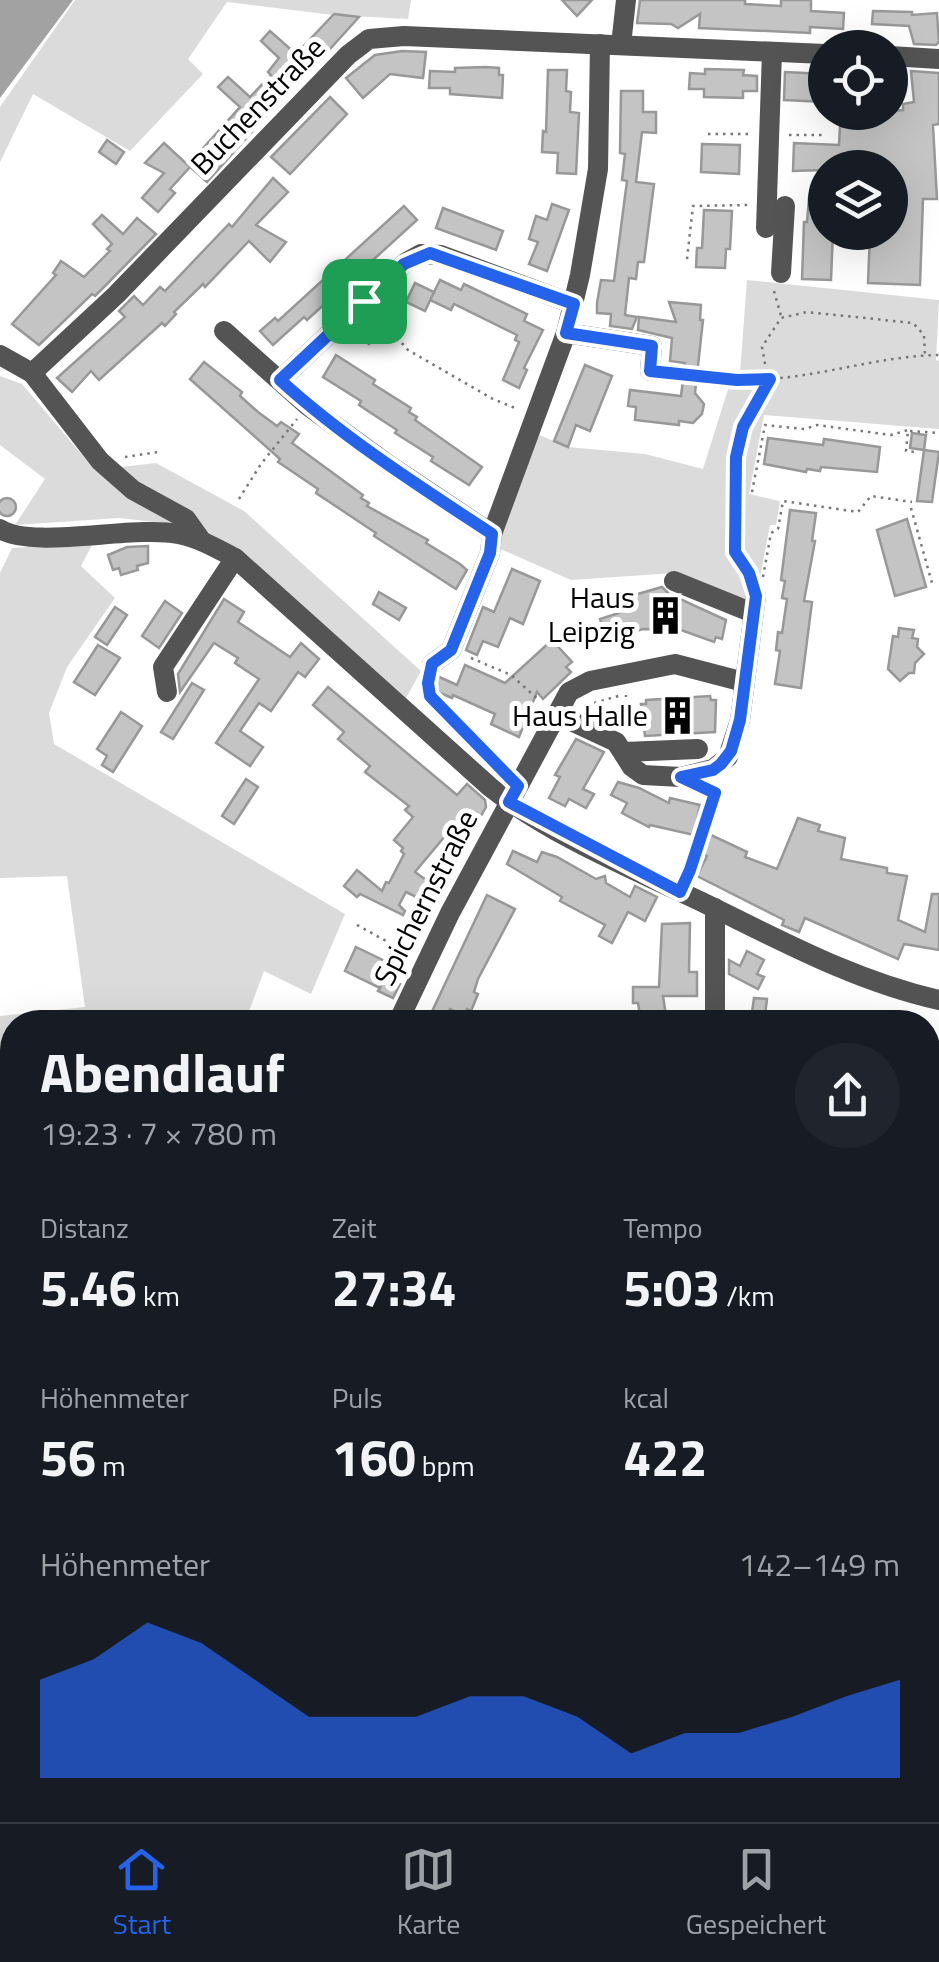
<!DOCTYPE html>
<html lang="de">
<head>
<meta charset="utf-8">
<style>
	body { margin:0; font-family:"Titillium Web",sans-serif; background:#20242c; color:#f1f3f6; height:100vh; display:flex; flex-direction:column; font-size:38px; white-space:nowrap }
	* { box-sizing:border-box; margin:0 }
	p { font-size:32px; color:#9ea1a6 }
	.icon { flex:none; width:55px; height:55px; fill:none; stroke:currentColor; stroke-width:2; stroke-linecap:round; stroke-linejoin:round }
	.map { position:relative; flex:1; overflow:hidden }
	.panel { position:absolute; left:0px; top:1010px; width:940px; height:812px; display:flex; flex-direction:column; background:#171b24; border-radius:40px 40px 0 0; box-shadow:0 10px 40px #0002 }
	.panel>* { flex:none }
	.controls { position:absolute; left:808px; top:30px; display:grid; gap:20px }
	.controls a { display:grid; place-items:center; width:100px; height:100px; border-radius:50%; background:#171b24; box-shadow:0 10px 40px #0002; font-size:50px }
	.pin { position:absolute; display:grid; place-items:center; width:85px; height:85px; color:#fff; margin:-42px; border-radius:20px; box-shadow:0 5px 15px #0006 }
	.round { display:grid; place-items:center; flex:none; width:105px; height:105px; border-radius:52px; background:#20242c }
	.head { display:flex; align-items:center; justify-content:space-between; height:170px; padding:0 40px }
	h1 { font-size:55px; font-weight:700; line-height:75px }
	.stats { display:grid; grid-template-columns:repeat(3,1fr); gap:15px; height:170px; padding:10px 40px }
	.stats div { display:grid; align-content:center }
	.stats b { font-size:50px; font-weight:700 }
	.stats small { font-size:28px; font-weight:400 }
	.stats p { font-size:28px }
	.chart { height:280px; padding:20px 40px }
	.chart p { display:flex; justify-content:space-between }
	.chart svg { width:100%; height:180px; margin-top:10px; fill:#2563eb; opacity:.7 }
	.tabs { display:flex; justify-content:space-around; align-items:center; height:140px; border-top:2px solid #363941; background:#171b24; font-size:28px; color:#9ea1a6 }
	.tabs a { display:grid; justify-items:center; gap:5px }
	.tabs .on { color:#2563eb }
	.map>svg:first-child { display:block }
</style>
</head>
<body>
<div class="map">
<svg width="939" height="1822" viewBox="0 0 939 1822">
	<rect width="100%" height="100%" fill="#fff"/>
	<g fill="#dbdbdb">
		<path d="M75,0H411L408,19L333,15L227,2L188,59L203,74L130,151L33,94L0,162V107Z"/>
		<path d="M747,280L939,300L936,360L939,361V429L764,415L749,494L780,501L776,525H770L758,588L748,587L746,602L674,573L571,580L496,547L539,435L568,447L645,454L703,469L730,383L740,373Z"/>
		<path d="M0,376L22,384L95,470L156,463L244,511L421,671L406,698L236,547L172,524L119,518L15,525L45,479L0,445Z"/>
		<path d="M93,543L81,566L115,598L67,667L49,713L54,744L345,914L311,994L264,971L245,1022H12V1810H589L590,1822H0V1016L85,1007L67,876L0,878V573L12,548Z"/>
	</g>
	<path fill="#a2a2a2" d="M0,0H73L0,98Z"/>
	<g fill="#c4c4c4" stroke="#989898" stroke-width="2.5">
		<path d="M562,0H592L577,16Z"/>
		<path d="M640,0H745V4L781,6V0H811V11L844,13L843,29L810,27V33L699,28L700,14L678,28L671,24L637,23Z"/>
		<path d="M873,11L912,12V15L937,13L939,42L936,45L914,44L909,26L872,24Z"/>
		<path d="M334,14L359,17L321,59L319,57L207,182L188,165L240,107L218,87L228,77L250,97L271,75L268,72L279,58L261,41L270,31L296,54Z"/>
		<path d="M402,51L426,52L423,78L390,74L363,98L346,78L375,55Z"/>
		<path d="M486,67L499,68V75H503L502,98L450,94V88H429L430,71L455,72V68Z"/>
		<path d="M705,69L744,70L743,75L757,76V91H743V98L704,97V89H689L690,73L705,74Z"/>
		<path d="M548,70H567L566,91L571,92L570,112L579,113L576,174L557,173L558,153L542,152L543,131L546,132Z"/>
		<path d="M911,71L939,73V124L933,125L937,199H923L920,285L868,283L870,232H890V168L793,171L794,143L839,145L840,126L857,127V114L903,110V104L914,102Z"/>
		<path d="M785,72L825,74V102L784,100Z"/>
		<path d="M621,91H643V112H656V133L642,132L636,182L654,184L644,262H638L636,279L629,278L625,315L637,317L632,329L610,326L611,314L597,313V303L601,280L614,281L627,181L622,180L625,154L620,153Z"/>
		<path d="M330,97L347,114L290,174L271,157Z"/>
		<path d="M107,140L124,152L116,164L99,152Z"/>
		<path d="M164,143L190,167L170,189L175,193L158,212L142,198L164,173L145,163Z"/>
		<path d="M702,144L740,145L739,174L701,172Z"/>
		<path d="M273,178L288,192L256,225L286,242L270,262L249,241L205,287L203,284L174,312L176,314L165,326L162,323L99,380L91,371L72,392L57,378L125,317L119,311L134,296L143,305L160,287L165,291L229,224L232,227Z"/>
		<path d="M809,198L825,199V232H833L831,280L802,279L804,222H807Z"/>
		<path d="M552,204L569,210L547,271L529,264L538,242L529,239L536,216L547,220Z"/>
		<path d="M404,206L417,220L307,320L304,317L273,345L260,331L275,318L278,321Z"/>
		<path d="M443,208L503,231L496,250L436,228Z"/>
		<path d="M704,210L732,211L730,249H726L725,268L696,267L697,248H702Z"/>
		<path d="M102,215L123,234L137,218L156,234L106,285L95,296L92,294L39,345L12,324L56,275L53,273L61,261L84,277L110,251L107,249L112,244L93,224Z"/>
		<path d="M440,280L461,290L464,284L527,314L524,321L543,330L524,368L527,370L519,388L503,380L519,342L515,340L517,335L454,304L451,310L430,300Z"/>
		<path d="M415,283L434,292L425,311L406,302Z"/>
		<path d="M669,302L701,305L700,320H703L695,393L704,404L702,414L693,423L679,421V425L635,420L636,407L628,406L630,390L681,396L685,363L670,361L672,338L638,330L639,317L676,322Z"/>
		<path d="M371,314L382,326L369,344L356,335Z"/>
		<path d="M336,355L375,380L373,384L411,408L409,412L417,417L415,420L482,467L469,485L431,461L433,457L395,433L397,430L359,405L361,401L323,377Z"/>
		<path d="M204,362L242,392L240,396L258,412L277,426L281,422L299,434L292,443L363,495L361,498L369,503L367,506L428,540L426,543L460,564L467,570L456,589L374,536L376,533L316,493L318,489L278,462L280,459L190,379Z"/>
		<path d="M585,365L612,376L590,431L576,425L568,447L554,441Z"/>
		<path d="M912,433L926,435L924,450L910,448Z"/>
		<path d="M768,438L823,445L824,439L880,447L877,472L821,467L820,471L807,469L806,472L764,464Z"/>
		<path d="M924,450L939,452L932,502L917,501Z"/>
		<circle cx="7" cy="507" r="9"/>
		<path d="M790,510L816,513L812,541H815L804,601L812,602L801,688L775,684L780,651L776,650L778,632L782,633L787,599L782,598L785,581L781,580Z"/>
		<path d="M907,519L926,587L895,596L877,530Z"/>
		<path d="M148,546V563L137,566L138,570L121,575L119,568L113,570L108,555L127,547Z"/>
		<path d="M512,569L540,581L523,624L510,618L498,647L483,641L477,655L466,650L483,607L494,612Z"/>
		<path d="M662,587L669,594L726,620L722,639L716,637L714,642L681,630L643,629L610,639L608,634L605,635L600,619L619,613L617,600Z"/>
		<path d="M379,592L406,608L399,620L373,604Z"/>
		<path d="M224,599L244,612L238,622L290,657L301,643L319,659L305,677L298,672L271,711L259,703L240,731L263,747L250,766L216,743L259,679L235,663L238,658L214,643L180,692L178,674Z"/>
		<path d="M165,601L182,613L159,648L142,636Z"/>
		<path d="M115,607L127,615L107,645L95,637Z"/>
		<path d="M899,628L914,630L912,638L918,639L917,647L924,654L915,663L914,673H909L900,681L888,669L893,636L898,637Z"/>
		<path d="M552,640L572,662L566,667L571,672L543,699L537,692L519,737L491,724L495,714L453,695L452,698L431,689L437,676L457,685L465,665L505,683Z"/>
		<path d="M98,645L120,658L95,695L74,682Z"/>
		<path d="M192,683L204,690L173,739L161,732Z"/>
		<path d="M328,687L457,795L467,784L485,800L486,807L474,828L466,820L460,826L456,823L415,872L433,885L425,901L406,892L399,905L405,911L403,915L360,894L357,897L344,886L357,870L382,891L386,882L389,883L404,854L401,851L403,848L394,840L413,817L405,810L409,806L365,772L370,766L338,739L344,732L313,705Z"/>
		<path d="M710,696L711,700H716L715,732L645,736L641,704H646V700Z"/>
		<path d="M121,712L142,726L113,772L102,765L107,756L97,749Z"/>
		<path d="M576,739L604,752L583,789L594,794L586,808L569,799L565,806L549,798L560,777L555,775Z"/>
		<path d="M246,779L258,787L234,824L222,816Z"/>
		<path d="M618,782L639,788L669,803L670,798L700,805L694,835L650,825L649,827L622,813L627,803L611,795Z"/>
		<path d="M798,818L820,825L818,831L845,838L841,859L887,868V873L907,876L898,920L925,932L932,894H939V950L904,944L898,959L805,918L799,932L782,925L784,920L697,876L707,856L703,854L711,835L747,852L745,857L777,869Z"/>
		<path d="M513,851L537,862L542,852L557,857L596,879L605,876L606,883L630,897L635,886L657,897L645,921L628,912L612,943L599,936L605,925L560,901L562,897L507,864Z"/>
		<path d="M487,895L515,909L478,979L474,992L478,994L471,1011L467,1009L464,1016L450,1009L444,1022H427Z"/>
		<path d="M690,923L689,972H697V996H663L667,1022H641L638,1003H633V987H659L662,924Z"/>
		<path d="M356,947L391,964L385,976L400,984L393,998L378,991L382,984L380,988L345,971Z"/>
		<path d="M747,951L764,960L757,974L764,977L758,989L729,974V960L740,966Z"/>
		<path d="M754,998L767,999L765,1015L752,1012Z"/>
	</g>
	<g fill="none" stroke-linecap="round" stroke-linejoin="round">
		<g stroke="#767676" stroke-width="2.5" stroke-dasharray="2.5 5" stroke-linecap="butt">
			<path d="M708,134H751"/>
			<path d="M789,135H825"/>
			<path d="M687,259L693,206L748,205"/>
			<path d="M774,291L781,316"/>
			<path d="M377,315L408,350L493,399L515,408"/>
			<path d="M668,373C702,376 736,381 769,379C828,375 880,356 939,355"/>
			<path d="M910,431L939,433"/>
			<path d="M125,457L158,452"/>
			<path d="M752,492L765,425L805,429L817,425L891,435L908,430L906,451L915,452"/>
			<path d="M239,499L261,464L297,419"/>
			<path d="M911,508L932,583"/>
			<path d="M750,576L735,552L736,457L743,427L769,386L762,347L781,318L807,312L913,323L924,335L925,355"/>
			<path d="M763,577L771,533L778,529L783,501L858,512L871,496L912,502"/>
			<path d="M471,658L511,675L540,701"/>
			<path d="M427,684L430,696L503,770"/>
			<path d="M587,705L622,695"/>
			<path d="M625,727L626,695"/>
			<path d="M689,873L715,793L707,789"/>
			<path d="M357,925L408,953"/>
			<path d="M0,1394C11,1424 0,1457 12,1484"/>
			<path d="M0,1728L12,1723"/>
			<path d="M208,1810L214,1822"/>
			<path d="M239,1810V1822"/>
			<path d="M467,1810V1822"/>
			<path d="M558,1810V1822"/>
			<path d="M112,1822L115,1810"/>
		</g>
		<g stroke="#545454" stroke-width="20">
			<path d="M621,45L626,0"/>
			<path d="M890,56L939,59"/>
			<path d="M766,228L772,52"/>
			<path d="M781,273L785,206"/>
			<path d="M224,331L308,406L389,465L492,534"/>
			<path d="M566,333L652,346L650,371"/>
			<path d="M0,355L32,373L100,461L133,490L186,519L201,540"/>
			<path d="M32,373L116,295L348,55L369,39L404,36L825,54"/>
			<path d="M280,380L405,263L421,254L441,255L573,304"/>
			<path d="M0,529C32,550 133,525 178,534C199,538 216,548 235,558L490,787C553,837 633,869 706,904C782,941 855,981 939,1000"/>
			<path d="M674,581L753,613"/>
			<path d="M432,664L451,650L490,553L492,534L566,333L580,275L598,169L600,44"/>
			<path d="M167,692L163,667L235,558"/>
			<path d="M556,714L616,742L632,767L643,775L681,777L713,769L728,757L740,720L756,596"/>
			<path d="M624,752L698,749"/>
			<path d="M715,908V1022"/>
			<path d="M398,1022L450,913L569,692L590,681L675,664L744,682"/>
			<path d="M0,1246L12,1278"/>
			<path d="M928,1587L939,1589"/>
			<path d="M715,1810V1822"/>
		</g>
	</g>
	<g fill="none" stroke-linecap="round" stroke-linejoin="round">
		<defs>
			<path id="route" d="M430,253L574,304L566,333L652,346L650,371L737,380L770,379L743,427L736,457L735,552L749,573L756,596L740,720L731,751L721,764L713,770L681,777L715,793L690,870L680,892L509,802L518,786L430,696L428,683L432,664L451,650L490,553L492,534C419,486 345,439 280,380L404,264Z"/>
		</defs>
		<use href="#route" stroke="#fff" stroke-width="20"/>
		<use href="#route" stroke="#2563eb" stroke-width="12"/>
	</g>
	<defs>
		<symbol id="building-bare" viewBox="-9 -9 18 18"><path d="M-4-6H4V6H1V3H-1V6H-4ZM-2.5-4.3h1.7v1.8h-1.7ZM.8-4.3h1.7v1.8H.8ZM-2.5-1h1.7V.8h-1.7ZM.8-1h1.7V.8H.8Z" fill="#000" stroke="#fff" stroke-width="2.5" paint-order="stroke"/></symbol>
	</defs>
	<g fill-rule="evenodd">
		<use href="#building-bare" x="638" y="588" width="55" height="55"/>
		<use href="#building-bare" x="650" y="688" width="55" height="55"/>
	</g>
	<g text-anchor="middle" stroke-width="10" stroke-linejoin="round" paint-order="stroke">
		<g font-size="30" fill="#000" stroke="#fff">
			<text transform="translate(258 106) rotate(-46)" y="10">Buchenstraße</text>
			<text transform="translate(426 898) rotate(-63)" y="10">Spichernstraße</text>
		</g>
		<g font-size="30" fill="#000" stroke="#fff" text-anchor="end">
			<text x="635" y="608">Haus<tspan x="635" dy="34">Leipzig</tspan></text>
			<text x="648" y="726">Haus Halle</text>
		</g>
	</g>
</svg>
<div class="controls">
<a><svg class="icon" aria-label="locate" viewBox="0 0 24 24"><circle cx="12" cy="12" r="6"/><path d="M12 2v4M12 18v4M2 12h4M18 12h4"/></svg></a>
<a><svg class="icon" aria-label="layers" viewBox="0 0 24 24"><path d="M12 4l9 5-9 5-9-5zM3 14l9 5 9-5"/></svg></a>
</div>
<div class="pin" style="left:364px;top:301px;background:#1e9e55"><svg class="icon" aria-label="arrive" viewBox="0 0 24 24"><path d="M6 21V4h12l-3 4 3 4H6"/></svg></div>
<section class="panel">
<div class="head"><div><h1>Abendlauf</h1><p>19:23 · 7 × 780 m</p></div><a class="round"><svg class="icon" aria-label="share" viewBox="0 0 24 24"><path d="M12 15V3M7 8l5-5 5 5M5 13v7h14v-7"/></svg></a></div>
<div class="stats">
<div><p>Distanz</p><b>5.46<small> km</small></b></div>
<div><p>Zeit</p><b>27:34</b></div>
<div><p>Tempo</p><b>5:03<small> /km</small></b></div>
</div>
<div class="stats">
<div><p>Höhenmeter</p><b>56<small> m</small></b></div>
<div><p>Puls</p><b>160<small> bpm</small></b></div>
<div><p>kcal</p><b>422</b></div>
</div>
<div class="chart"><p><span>Höhenmeter</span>142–149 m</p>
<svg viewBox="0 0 160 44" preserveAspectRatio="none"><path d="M0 44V20L10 15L20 6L30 11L40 20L50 29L60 29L70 29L80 24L90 24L100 29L110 38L120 33L130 33L140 29L150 24L160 20V44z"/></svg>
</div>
</section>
</div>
<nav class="tabs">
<a class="on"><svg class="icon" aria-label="home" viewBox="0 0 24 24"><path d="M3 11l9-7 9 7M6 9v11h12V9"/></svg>Start</a>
<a><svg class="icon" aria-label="map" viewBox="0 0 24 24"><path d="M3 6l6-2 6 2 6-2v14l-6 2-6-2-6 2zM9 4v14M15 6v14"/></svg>Karte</a>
<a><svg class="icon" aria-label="saved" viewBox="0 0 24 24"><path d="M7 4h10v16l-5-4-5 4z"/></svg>Gespeichert</a>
</nav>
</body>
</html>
